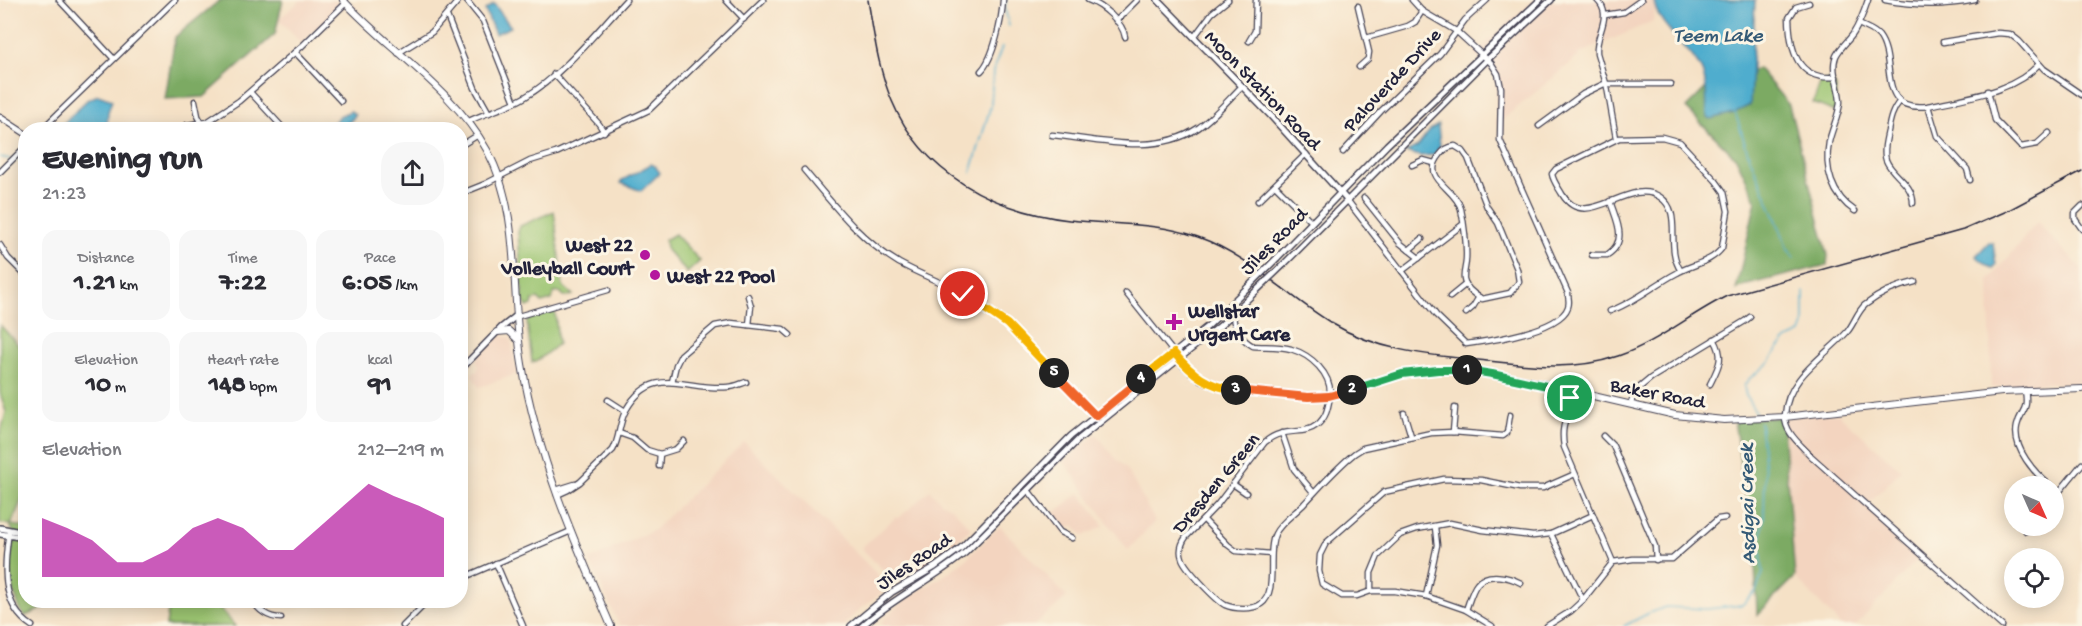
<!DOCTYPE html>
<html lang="en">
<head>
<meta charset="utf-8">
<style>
	body { margin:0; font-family:"Gochi Hand",sans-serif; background:#f7f7f7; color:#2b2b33; height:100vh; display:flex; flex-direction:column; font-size:22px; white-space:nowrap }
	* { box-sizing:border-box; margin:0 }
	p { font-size:20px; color:#7c7c81 }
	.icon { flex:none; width:33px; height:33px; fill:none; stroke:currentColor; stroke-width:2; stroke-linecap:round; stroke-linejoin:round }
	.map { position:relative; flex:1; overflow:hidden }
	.sheet { position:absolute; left:18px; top:122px; width:450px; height:486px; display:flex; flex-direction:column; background:#fff; border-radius:24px; box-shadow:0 3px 15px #0003 }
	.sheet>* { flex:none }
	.needle { width:39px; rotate:135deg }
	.tools { position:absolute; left:2004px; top:476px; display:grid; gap:12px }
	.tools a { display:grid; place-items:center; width:60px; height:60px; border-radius:50%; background:#fff; box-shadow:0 3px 15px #0003; font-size:30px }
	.pin { position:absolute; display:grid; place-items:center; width:51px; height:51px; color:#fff; margin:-26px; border:3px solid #fff; border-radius:50%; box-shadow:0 2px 6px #0007 }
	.km { position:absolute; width:30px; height:30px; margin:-15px; border-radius:50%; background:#222; color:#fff; font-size:16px; line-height:30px; text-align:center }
	.round { display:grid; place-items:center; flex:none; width:63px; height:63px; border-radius:24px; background:#f7f7f7 }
	.headline { display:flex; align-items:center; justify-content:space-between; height:102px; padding:0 24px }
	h1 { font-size:33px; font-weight:800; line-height:45px }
	.metrics { display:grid; grid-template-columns:repeat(3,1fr); gap:9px; height:102px; padding:6px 24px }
	.metrics div { display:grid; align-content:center; border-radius:15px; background:#f7f7f7; text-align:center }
	.metrics b { font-size:26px; font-weight:800 }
	.metrics small { font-size:16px; font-weight:400 }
	.metrics p { font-size:16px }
	.chart { height:168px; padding:12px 24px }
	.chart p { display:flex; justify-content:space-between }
	.chart svg { width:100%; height:108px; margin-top:6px; fill:#b5179e; opacity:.7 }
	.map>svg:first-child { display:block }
</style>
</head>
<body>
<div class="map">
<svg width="2082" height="626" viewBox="0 0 2082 626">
	<rect width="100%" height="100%" fill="#fcf5e5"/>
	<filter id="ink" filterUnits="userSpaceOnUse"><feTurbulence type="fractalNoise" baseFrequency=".0167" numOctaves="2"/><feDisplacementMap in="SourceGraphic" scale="12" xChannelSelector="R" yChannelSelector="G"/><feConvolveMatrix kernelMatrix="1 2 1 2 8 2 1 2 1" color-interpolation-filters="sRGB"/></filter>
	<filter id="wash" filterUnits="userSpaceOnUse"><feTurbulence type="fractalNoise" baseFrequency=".008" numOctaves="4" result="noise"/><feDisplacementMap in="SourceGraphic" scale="24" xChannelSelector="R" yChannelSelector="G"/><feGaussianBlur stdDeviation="1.35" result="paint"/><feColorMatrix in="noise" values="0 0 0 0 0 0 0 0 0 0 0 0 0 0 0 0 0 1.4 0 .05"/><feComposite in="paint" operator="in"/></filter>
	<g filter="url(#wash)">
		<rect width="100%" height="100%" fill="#f5e1c6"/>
		<g fill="#f3d4bf">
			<path d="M301,0H335L339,4L328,18L301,43L279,19Z"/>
			<path d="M1533,0H1658L1653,21L1579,54V56L1496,125V77L1474,54Z"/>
			<path d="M2037,222L2082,269V383H2046L1991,388L1989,281Z"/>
			<path d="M500,335L511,339L517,374L479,387L471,374L476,372L479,366L476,360Z"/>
			<path d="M1838,414L1901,470L1867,505L1920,557L1855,626H1841L1795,577L1782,417Z"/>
			<path d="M1096,434L1118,461L1126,468L1155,521L1128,550L1064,462Z"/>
			<path d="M744,442L890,587L861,608L843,626H620L589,560L654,530Z"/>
			<path d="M930,490L941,502L952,508L971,528L938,559L896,583L861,548L896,517L898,519Z"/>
			<path d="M1080,493L1104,526L1083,536L1074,525L1063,530L1051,515Z"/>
			<path d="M1000,526L1067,597L1033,626H882V621L905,600L945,575L966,559Z"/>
		</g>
		<g fill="#9bc471" stroke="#5e7356" stroke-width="1.5">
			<path d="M1832,80L1836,88L1835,112L1813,103L1821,81Z"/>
			<path d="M554,211L563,286L573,295L565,297L560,292L554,293L552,300L542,303L538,299L533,300L532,305L527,307L523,300L518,232L520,226Z"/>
			<path d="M675,234L700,261L687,273L666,249L665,240Z"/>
			<path d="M553,310L555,311L558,344L537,361L532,362L527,322L533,316Z"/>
			<path d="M0,325L25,352V492L11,525L25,527L26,600H63L25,616L20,609L12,587L9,572L14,533L10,525L0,523V436L6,412L0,393Z"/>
			<path d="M163,600H212L235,626H166L169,603Z"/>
		</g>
		<g fill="#7caa63" stroke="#4f664f" stroke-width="1.5">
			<path d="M220,0H283L275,34L204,97L165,99L175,37Z"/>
			<path d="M1758,68L1789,105L1828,255L1827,265L1743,286L1736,290L1756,200L1736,158L1686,108L1706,88L1733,100L1738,77Z"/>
			<path d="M1782,417L1795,577L1757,615L1755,563L1734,420Z"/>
		</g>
		<g fill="#4fadce" stroke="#386884" stroke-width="1.5">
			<path d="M1654,0H1755L1750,105L1734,113L1710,119L1707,117C1706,103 1708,87 1703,74C1694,49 1655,25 1654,0Z"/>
			<path d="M494,4L511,27L495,34L485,10Z"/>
			<path d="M98,95L112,100L108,112L107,129H58L87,100Z"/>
			<path d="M351,111L355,115C348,126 341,129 329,129L339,116Z"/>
			<path d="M1438,125L1440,146L1434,155L1420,156L1406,152L1418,146L1431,129Z"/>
			<path d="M651,164L655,166L660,173L641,191L621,183V181Z"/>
			<path d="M1989,242L1993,243L1996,266L1993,269L1976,256Z"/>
		</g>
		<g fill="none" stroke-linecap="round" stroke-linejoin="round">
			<g stroke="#4fadce" stroke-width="1.5">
				<path d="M1006,0L1005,9L1009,26"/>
				<path d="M1735,112L1748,153L1783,236L1787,248L1794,258"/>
				<path d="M0,157L10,159"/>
				<path d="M15,160L26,162"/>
				<path d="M971,173L991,105L993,71L1002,47"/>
				<path d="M1758,417L1746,396L1744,386L1749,379L1770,362L1778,348L1788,339L1801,333L1804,325V292"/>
				<path d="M1624,626L1649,613L1666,607L1707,609L1742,605L1756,591L1763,573L1760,544L1764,518L1765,472L1760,422"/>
			</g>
		</g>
	</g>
	<g filter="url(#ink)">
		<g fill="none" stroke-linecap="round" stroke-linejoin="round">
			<defs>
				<g id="minor">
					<path d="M59,0L113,58"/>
					<path d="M466,0L483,21L515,102"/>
					<path d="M726,0L744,19"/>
					<path d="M1088,0C1102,5 1123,22 1125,37"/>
					<path d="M1597,0C1614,16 1595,33 1597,53L1607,87L1616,138"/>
					<path d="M1885,0C1916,6 1945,6 1975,0"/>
					<path d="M1809,3L1796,7L1789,18C1790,50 1797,81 1836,77"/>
					<path d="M1358,6L1369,52L1368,59L1359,67"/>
					<path d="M1605,15L1624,12L1641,0"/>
					<path d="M447,16L475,88L489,113"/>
					<path d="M1116,21L1137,0"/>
					<path d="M1859,24C1866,28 1874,30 1879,36C1898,61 1875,113 1928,106C1965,97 2012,94 2039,64"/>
					<path d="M1194,37L1212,13L1228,0"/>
					<path d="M1366,38L1408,26L1415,22L1422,11"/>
					<path d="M1249,41L1255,31L1256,0"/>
					<path d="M1943,42L1998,33L2010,34L2019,41L2044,69L2082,95"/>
					<path d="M295,52L341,101"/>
					<path d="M398,53L432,32L459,0"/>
					<path d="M981,71C994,58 1002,18 1003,0"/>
					<path d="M554,74L599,124L604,132"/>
					<path d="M1988,91L1995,120L2021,147L2037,144L2049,133"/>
					<path d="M250,92L284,129"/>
					<path d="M195,101L198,116L205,129"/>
					<path d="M1900,101C1892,110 1890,120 1888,131C1886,140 1883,151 1886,160C1892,176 1913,183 1913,203"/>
					<path d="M1928,106L1937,136L1967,169L1970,180"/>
					<path d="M0,117L26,134"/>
					<path d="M469,121C487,112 507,108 525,97C563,75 596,32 626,0"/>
					<path d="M187,125L207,122L239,101L302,46L346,3"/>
					<path d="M1539,126L1583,94L1604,84H1671"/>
					<path d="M42,129L175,0"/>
					<path d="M1052,135C1099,140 1156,156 1198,128C1214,117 1228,100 1242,86"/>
					<path d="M460,146L478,135"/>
					<path d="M1455,146L1463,151L1468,158L1487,207L1498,223L1517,269L1519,282L1510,293L1482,299C1475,295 1465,288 1464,279C1463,273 1466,266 1466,260C1467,246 1464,223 1461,209C1456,188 1420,179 1440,155C1444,149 1448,147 1455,146Z"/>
					<path d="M1343,152L1381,111L1440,54L1465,20L1487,0"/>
					<path d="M1412,165L1423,160L1434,163"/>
					<path d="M804,170C833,204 860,240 899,263C919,274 941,282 962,293C978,301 993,313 1007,324L1096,416"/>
					<path d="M0,172L26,146"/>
					<path d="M1275,185L1312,222"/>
					<path d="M460,194L485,184L530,161L556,153L649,110L763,0"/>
					<path d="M1364,198L1400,243L1419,258"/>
					<path d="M1347,200L1436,315L1466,344C1489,341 1560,331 1568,307C1570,302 1568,298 1568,293L1500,140L1501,88L1498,74L1491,63L1456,31L1422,11L1412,0"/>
					<path d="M1258,201L1306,154"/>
					<path d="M2082,206L2075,213V219L2082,229"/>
					<path d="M1855,211C1832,196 1824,169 1829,142C1832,128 1839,116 1840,102C1840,87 1830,71 1836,56C1840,48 1848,41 1853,34C1860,23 1864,12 1868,0"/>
					<path d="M0,245L8,258L26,276"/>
					<path d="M1409,250L1422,239"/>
					<path d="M1592,255H1607C1629,241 1616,220 1610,201"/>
					<path d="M1402,271L1462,225"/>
					<path d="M1915,282C1897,286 1880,293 1865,305C1857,312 1854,324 1847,332C1824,357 1787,378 1785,415C1784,432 1800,444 1811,456L2002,626"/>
					<path d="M1126,293L1174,353"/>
					<path d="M748,296L751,306L749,325"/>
					<path d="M1450,297L1466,284"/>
					<path d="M1610,311C1634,303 1654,285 1677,273C1692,264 1711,263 1722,248L1728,211L1724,192L1716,181L1680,142L1662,137L1619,138L1556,169L1552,174C1553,181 1558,187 1562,194C1586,234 1628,176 1660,197C1684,213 1664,246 1681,271"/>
					<path d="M1234,313C1231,326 1242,340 1253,346C1265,347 1279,346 1291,349C1311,355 1332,374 1330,396C1328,407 1327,417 1317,425C1303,436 1284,426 1265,442L1217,505L1186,537C1181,544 1179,550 1182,558C1185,568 1216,600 1225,605C1234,609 1253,610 1261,604C1279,591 1266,553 1275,534C1280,523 1294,514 1303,505C1320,487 1336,468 1355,453L1363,448L1431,433L1453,432L1503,436L1507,433L1510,415"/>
					<path d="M1466,313L1473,307L1479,297"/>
					<path d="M515,317L608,290"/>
					<path d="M672,382L676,365L681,355L715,326L731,323L783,329L790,335"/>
					<path d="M1710,384C1719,366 1725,357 1714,339"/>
					<path d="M2025,390C2029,412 2021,409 2017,426C2012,448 2035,474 2051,486"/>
					<path d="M1574,392C1573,416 1559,417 1564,447L1613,562"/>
					<path d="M608,400L625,411"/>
					<path d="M1631,404L1634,392L1651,378L1745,321L1750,317"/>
					<path d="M1568,411L1567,408L1570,398L1573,396"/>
					<path d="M1404,413L1411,436"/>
					<path d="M1453,432L1455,408"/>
					<path d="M619,433L633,438L647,450L660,454L676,449L684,441"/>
					<path d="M1282,433L1294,469L1313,492"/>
					<path d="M1603,436L1613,446L1655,546L1656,560"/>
					<path d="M460,464L463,467"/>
					<path d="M659,466L660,454"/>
					<path d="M1233,484L1246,493"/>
					<path d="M556,490L575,484"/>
					<path d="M1028,490L1060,532L1072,538"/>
					<path d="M557,495L568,490L580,482L613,450C620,437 619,422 626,410C653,363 686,391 728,387C734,387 740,384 746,382"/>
					<path d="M2054,498L2082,464"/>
					<path d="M1204,520L1228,545L1236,551L1271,554"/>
					<path d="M2026,531L2031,525"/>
					<path d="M9,532C4,564 0,606 32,626"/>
					<path d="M1551,534L1583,600"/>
					<path d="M496,563L523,626"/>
					<path d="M460,579L571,531"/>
					<path d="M1371,591V573L1378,556L1400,535L1417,529L1450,523L1483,530L1533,536L1551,534L1593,515"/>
					<path d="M1426,596L1437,545L1435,527"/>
					<path d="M253,600C258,611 269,618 281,618"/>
					<path d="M1466,610C1469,602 1472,590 1477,584C1487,571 1510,577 1521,583"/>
					<path d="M403,626L429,600"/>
					<path d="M1492,626L1466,610L1426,596L1395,591H1371L1357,596H1342L1322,584L1319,571L1320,555L1326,543L1384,492L1444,479L1481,480L1520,488H1543L1575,474"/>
					<path d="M1547,626L1571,611L1583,600L1613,562L1633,559H1672L1718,519L1725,518"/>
				</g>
				<g id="tertiary">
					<path d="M1158,0L1271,116L1347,200"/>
					<path d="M1277,258L1387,145L1540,0"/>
					<path d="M1283,265L1488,59L1551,0"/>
					<path d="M460,370L501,328L515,317"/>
					<path d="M0,528L26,533"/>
					<path d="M0,534L26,538"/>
					<path d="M851,626L892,592L935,567L961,548L1071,436L1208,326L1248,287"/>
					<path d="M862,626C894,597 933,580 966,552L1079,439L1220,326L1256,291"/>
				</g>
				<g id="secondary">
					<path d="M343,0C389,50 454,90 487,150C522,214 510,293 522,364C537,456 574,541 611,626"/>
					<path d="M497,332L509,331L517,339"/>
					<path d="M1174,353L1184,366L1200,379L1213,385L1227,389L1308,397L1329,396L1402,374L1438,370H1466L1529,381L1675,415L1724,420L1785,417L2002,392L2082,389"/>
				</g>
			</defs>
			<use href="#minor" stroke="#423f50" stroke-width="7"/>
			<use href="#tertiary" stroke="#423f50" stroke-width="8"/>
			<use href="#secondary" stroke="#423f50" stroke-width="8"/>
			<use href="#minor" stroke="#fff" stroke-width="4.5"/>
			<use href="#tertiary" stroke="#fff" stroke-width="5"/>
			<use href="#secondary" stroke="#fff" stroke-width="6"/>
			<path stroke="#22223b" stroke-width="1.5" d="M868,0C874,34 878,69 892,101C922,173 994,211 1069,220C1112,225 1156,222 1198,237C1249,255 1288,297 1333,324C1378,351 1428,355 1478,360C1526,365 1572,372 1618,356C1657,343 1690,314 1727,296L1963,230L2007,211L2082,171"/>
			<defs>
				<g id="tertiary-bridge">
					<path d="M1248,287L1277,258"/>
					<path d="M1256,291L1283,265"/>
				</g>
			</defs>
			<use href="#tertiary-bridge" stroke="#423f50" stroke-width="8" stroke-linecap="butt"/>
			<use href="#tertiary-bridge" stroke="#fff" stroke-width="5"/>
		</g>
	</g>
	<g fill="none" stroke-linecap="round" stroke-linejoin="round" filter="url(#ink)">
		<defs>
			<path id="split-1" d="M1467,370L1492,374L1574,392L1570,398"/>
			<path id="split-2" d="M1352,390L1402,374L1438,370H1467"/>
			<path id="split-3" d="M1236,390L1308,397L1329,396L1352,390"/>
			<path id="split-4" d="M1141,379L1174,353C1192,374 1208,387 1236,390"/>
			<path id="split-5" d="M1054,373L1096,416L1141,379"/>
			<path id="split-6" d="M963,294L1007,324L1054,373"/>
		</defs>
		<use href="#split-1" stroke="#fff" stroke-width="12"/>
		<use href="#split-2" stroke="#fff" stroke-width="12"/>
		<use href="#split-3" stroke="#fff" stroke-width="12"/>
		<use href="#split-4" stroke="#fff" stroke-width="12"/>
		<use href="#split-5" stroke="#fff" stroke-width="12"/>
		<use href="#split-6" stroke="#fff" stroke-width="12"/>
		<use href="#split-1" stroke="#22a559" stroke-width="8"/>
		<use href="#split-2" stroke="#22a559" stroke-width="8"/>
		<use href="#split-3" stroke="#f0652b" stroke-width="8"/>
		<use href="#split-4" stroke="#f5b400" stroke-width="8"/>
		<use href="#split-5" stroke="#f0652b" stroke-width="8"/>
		<use href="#split-6" stroke="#f5b400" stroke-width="8"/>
	</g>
	<g fill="#b5179e" stroke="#fcf5e5" stroke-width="2">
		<circle cx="645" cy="255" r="6"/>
		<circle cx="655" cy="275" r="6"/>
		<path d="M1171 313h6v6h6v6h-6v6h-6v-6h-6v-6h6z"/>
	</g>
	<g text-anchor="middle" stroke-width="6" stroke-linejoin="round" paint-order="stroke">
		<g font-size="20" fill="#22223b" stroke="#fcf5e5">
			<text transform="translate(1391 79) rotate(-47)" y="7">Paloverde Drive</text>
			<text transform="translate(1264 89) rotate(46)" y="7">Moon Station Road</text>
			<text transform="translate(1273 240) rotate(-45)" y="7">Jiles Road</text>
			<text transform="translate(1658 392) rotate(11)" y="7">Baker Road</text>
			<text transform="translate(1215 482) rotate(-50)" y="7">Dresden Green</text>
			<text transform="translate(913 560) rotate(-34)" y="7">Jiles Road</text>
		</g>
		<g font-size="20" font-weight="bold" fill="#22223b" stroke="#fcf5e5" text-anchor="start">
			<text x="633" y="251" text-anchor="end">West 22<tspan x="633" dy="23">Volleyball Court</tspan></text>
			<text x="667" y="282">West 22 Pool</text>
			<text x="1188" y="317">Wellstar<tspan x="1188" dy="23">Urgent Care</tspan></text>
		</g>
		<g font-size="21" font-style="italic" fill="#345a76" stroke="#fcf5e5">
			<text x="1718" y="41">Teem Lake</text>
			<text transform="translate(1746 504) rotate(-91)" y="7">Asdigai Creek</text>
		</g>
	</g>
</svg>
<div class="tools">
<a><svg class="needle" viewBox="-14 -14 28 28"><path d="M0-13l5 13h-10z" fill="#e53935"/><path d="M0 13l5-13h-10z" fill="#7c7c81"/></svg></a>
<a><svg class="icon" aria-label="locate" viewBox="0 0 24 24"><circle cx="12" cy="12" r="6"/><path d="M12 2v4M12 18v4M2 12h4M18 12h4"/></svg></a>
</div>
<div class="pin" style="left:1570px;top:398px;background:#1e9e55"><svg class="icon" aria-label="arrive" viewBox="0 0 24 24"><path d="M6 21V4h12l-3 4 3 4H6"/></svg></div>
<div class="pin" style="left:963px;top:294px;background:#d93025"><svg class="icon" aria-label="check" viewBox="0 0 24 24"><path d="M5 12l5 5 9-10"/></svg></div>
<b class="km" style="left:1467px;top:370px">1</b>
<b class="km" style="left:1352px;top:390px">2</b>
<b class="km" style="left:1236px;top:390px">3</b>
<b class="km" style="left:1141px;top:379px">4</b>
<b class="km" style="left:1054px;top:373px">5</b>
<section class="sheet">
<div class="headline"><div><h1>Evening run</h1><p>21:23</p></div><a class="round"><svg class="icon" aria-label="share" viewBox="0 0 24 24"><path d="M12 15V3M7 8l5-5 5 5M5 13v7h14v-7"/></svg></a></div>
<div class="metrics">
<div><p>Distance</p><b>1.21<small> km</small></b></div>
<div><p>Time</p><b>7:22</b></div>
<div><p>Pace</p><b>6:05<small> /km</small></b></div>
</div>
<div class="metrics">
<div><p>Elevation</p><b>10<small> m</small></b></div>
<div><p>Heart rate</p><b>148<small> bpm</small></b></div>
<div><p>kcal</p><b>91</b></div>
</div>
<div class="chart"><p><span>Elevation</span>212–219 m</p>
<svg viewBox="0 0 160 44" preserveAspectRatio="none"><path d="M0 44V20L10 24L20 29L30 38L40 38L50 33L60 24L70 20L80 24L90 33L100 33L110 24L120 15L130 6L140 11L150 15L160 20V44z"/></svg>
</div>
</section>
</div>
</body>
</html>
